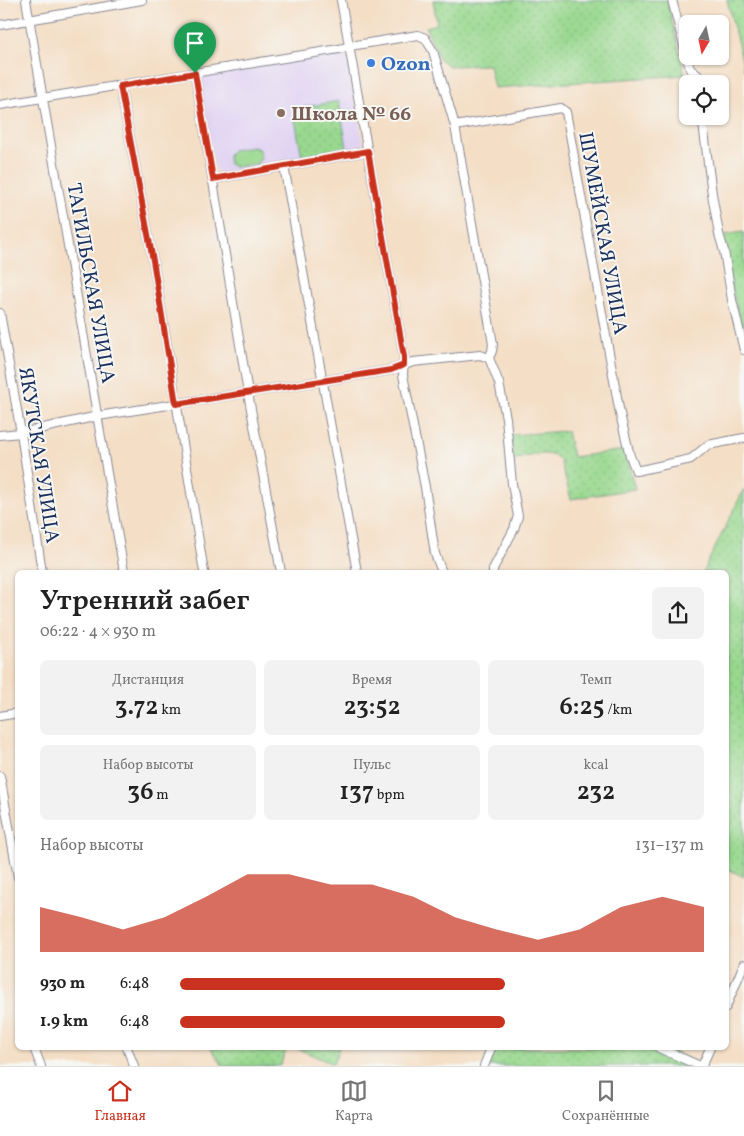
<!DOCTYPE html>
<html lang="ru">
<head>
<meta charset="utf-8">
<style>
	body { margin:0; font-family:Vollkorn,serif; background:#f2f2f2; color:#222; height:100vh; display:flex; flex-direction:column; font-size:19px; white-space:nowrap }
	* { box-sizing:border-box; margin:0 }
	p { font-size:16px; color:#767676 }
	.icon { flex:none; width:28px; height:28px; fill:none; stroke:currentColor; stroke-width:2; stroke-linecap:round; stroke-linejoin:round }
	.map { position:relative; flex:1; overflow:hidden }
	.panel { position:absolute; left:15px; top:570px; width:714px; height:480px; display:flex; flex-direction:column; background:#fff; border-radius:8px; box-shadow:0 1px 4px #0004 }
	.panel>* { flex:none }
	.needle { width:32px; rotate:189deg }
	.fabs { position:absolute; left:679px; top:15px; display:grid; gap:10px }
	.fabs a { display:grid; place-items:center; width:50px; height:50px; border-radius:8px; background:#fff; box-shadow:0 1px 4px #0004; font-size:25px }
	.pin { position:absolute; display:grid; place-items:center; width:42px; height:42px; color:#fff; margin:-51px -21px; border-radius:50% 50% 50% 0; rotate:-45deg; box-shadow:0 0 5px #0007 }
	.pin .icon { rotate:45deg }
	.round { display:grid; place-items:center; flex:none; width:52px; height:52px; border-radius:8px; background:#f2f2f2 }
	.summary { display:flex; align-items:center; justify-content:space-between; height:85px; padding:0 25px }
	h1 { font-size:28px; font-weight:600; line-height:38px }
	.figures { display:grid; grid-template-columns:repeat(3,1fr); gap:8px; height:85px; padding:5px 25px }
	.figures div { display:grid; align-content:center; border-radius:8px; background:#f2f2f2; text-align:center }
	.figures b { font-size:25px; font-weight:600 }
	.figures small { font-size:14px; font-weight:400 }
	.figures p { font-size:14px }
	.chart { height:140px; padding:10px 25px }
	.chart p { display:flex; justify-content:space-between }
	.chart svg { width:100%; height:90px; margin-top:5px; fill:#c8321e; opacity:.7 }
	ul { padding:0 25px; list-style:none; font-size:16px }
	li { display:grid; grid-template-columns:80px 60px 1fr; align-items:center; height:38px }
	li i { height:12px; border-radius:6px; background:#c8321e }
	.tab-bar { display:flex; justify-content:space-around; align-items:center; height:70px; border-top:1px solid #e0e0e0; background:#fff; font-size:14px; color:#767676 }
	.tab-bar a { display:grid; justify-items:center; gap:2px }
	.tab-bar .active { color:#c8321e }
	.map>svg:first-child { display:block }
</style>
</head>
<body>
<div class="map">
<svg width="744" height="1066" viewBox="0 0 744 1066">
	<defs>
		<pattern id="grass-dots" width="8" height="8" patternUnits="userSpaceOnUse" patternTransform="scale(1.25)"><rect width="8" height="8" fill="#99d88f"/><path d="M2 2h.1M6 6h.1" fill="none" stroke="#83ba7e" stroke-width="1.8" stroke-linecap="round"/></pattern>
	</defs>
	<rect width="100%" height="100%" fill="#f6f6f2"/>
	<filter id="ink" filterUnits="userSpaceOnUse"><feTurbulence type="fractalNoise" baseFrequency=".02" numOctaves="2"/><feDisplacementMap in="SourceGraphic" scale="10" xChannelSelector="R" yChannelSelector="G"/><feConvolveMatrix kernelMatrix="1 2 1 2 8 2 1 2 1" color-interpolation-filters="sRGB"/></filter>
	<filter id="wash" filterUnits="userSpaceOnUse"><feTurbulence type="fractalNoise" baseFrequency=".0096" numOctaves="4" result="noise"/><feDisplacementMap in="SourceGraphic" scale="20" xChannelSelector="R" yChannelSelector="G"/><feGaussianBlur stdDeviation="1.12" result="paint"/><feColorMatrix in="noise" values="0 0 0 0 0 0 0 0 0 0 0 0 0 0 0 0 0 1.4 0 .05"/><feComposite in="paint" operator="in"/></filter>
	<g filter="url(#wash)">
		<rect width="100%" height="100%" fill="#f4dec5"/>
		<path fill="#e1d4f3" d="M340,51L348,60L363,142L359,150L220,173L217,171L215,168L200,83L203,74Z"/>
		<g fill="url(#grass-dots)" stroke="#5a8476">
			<path d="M433,0H667L685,75L494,88L489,65L449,66L439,59L426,27L437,24Z"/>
			<path d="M727,0H744V70L742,60Z"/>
			<path d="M339,101L347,148L302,157L293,109Z"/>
			<path d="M744,232V336L734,299L722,235Z"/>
			<path d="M567,431L573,457L625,450L635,489L571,499L560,460C547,448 529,457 513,460L511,435Z"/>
			<path d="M744,489V877L726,868V572H703Z"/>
			<path d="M211,1048H260L261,1049L264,1048H287L280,1066H223Z"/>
			<path d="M296,1048H339L333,1064Z"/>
			<path d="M495,1048H666L695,1062L691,1066H488Z"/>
		</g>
		<path fill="#99d88f" stroke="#5a8476" d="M254,147L260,150L261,158L257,164L236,167L229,164L228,156L232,150Z"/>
	</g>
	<g filter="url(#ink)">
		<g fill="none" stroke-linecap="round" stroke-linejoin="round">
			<defs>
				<g id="minor">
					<path d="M26,0L124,572"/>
					<path d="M341,0L404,357L403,375L425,487L435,554L442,572"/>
					<path d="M672,0L690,69L699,76L700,84"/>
					<path d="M0,25L142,0"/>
					<path d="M195,73L248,393L281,572"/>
					<path d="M120,86L154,266L204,572"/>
					<path d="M0,105L339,49L350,46L418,35L425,38L433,51L455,126L493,344L492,351L489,358L499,383L506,418L512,484L518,516L514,529L493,569V572"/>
					<path d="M702,116L712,194L719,234L724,251L732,300L744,350"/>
					<path d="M455,126L561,108L566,112L620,414L630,456L636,471L691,459L708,445L744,438"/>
					<path d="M284,166L357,572"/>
					<path d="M213,179L368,151"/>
					<path d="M0,313L21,433L42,572"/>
					<path d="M0,435L21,433L98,416L391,370L413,362L480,355L489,358"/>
					<path d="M0,716L18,713"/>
					<path d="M0,776L18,877"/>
					<path d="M726,1007L744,964"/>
					<path d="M34,1048L41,1066"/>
					<path d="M127,1048L134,1066"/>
					<path d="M659,1048L700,1066"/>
					<path d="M484,1066L491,1048"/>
					<path d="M702,1066L710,1048"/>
				</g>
			</defs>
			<use href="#minor" stroke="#888692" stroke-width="10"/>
			<use href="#minor" stroke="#fff" stroke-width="8"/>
		</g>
	</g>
	<g fill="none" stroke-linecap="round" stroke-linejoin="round" filter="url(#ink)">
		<defs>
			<path id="route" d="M195,73L213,179L368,151L404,357V365L391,370L176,404L154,266L120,86Z"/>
		</defs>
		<use href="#route" stroke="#fff" stroke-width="10"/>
		<use href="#route" stroke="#c8321e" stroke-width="6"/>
	</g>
	<circle fill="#3f7fe0" stroke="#f6f6f2" stroke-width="2" cx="371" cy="63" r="5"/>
	<circle fill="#8d6e63" stroke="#f6f6f2" stroke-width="2" cx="281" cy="113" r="5"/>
	<g text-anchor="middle" stroke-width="4" stroke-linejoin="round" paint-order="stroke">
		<g font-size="20" font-weight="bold" fill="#366cbe" stroke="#f6f6f2" text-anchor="start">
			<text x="381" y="70">Ozon</text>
		</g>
		<g font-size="20" font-weight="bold" fill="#785e54" stroke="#f6f6f2" text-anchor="start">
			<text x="291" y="120">Школа № 66</text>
		</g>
		<g font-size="20" fill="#1b2f5e" stroke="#f6f6f2">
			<text transform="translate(604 233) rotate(80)" y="7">ШУМЕЙСКАЯ УЛИЦА</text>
			<text transform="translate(92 283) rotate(80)" y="7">ТАГИЛЬСКАЯ УЛИЦА</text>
			<text transform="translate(40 455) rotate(81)" y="7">ЯКУТСКАЯ УЛИЦА</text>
		</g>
	</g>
</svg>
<div class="fabs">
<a><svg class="needle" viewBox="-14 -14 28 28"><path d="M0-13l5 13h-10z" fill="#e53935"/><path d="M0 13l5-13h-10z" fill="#767676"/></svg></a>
<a><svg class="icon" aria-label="locate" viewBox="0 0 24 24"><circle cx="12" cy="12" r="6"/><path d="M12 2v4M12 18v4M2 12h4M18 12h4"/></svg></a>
</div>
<div class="pin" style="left:195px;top:73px;background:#1e9e55"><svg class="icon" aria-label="arrive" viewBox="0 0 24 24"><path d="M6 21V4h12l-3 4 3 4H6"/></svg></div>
<section class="panel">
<div class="summary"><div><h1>Утренний забег</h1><p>06:22 · 4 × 930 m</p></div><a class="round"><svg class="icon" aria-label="share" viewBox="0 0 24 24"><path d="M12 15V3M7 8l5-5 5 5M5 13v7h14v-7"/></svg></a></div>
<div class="figures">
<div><p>Дистанция</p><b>3.72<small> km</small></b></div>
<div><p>Время</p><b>23:52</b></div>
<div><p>Темп</p><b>6:25<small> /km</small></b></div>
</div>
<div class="figures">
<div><p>Набор высоты</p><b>36<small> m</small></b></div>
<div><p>Пульс</p><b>137<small> bpm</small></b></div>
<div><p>kcal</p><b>232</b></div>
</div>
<div class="chart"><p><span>Набор высоты</span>131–137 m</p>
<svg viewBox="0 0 160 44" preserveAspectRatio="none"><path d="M0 44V22L10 27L20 33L30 27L40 17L50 6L60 6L70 11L80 11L90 17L100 27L110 33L120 38L130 33L140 22L150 17L160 22V44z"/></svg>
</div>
<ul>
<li><b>930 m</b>6:48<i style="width:62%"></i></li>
<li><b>1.9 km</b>6:48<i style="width:62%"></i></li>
</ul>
</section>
</div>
<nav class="tab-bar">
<a class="active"><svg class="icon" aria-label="home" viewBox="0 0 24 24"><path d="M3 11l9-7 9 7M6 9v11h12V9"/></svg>Главная</a>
<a><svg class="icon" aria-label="map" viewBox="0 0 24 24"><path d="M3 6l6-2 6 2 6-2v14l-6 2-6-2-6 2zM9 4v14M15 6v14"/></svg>Карта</a>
<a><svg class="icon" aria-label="saved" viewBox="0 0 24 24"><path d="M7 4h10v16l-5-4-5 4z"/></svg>Сохранённые</a>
</nav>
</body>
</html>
